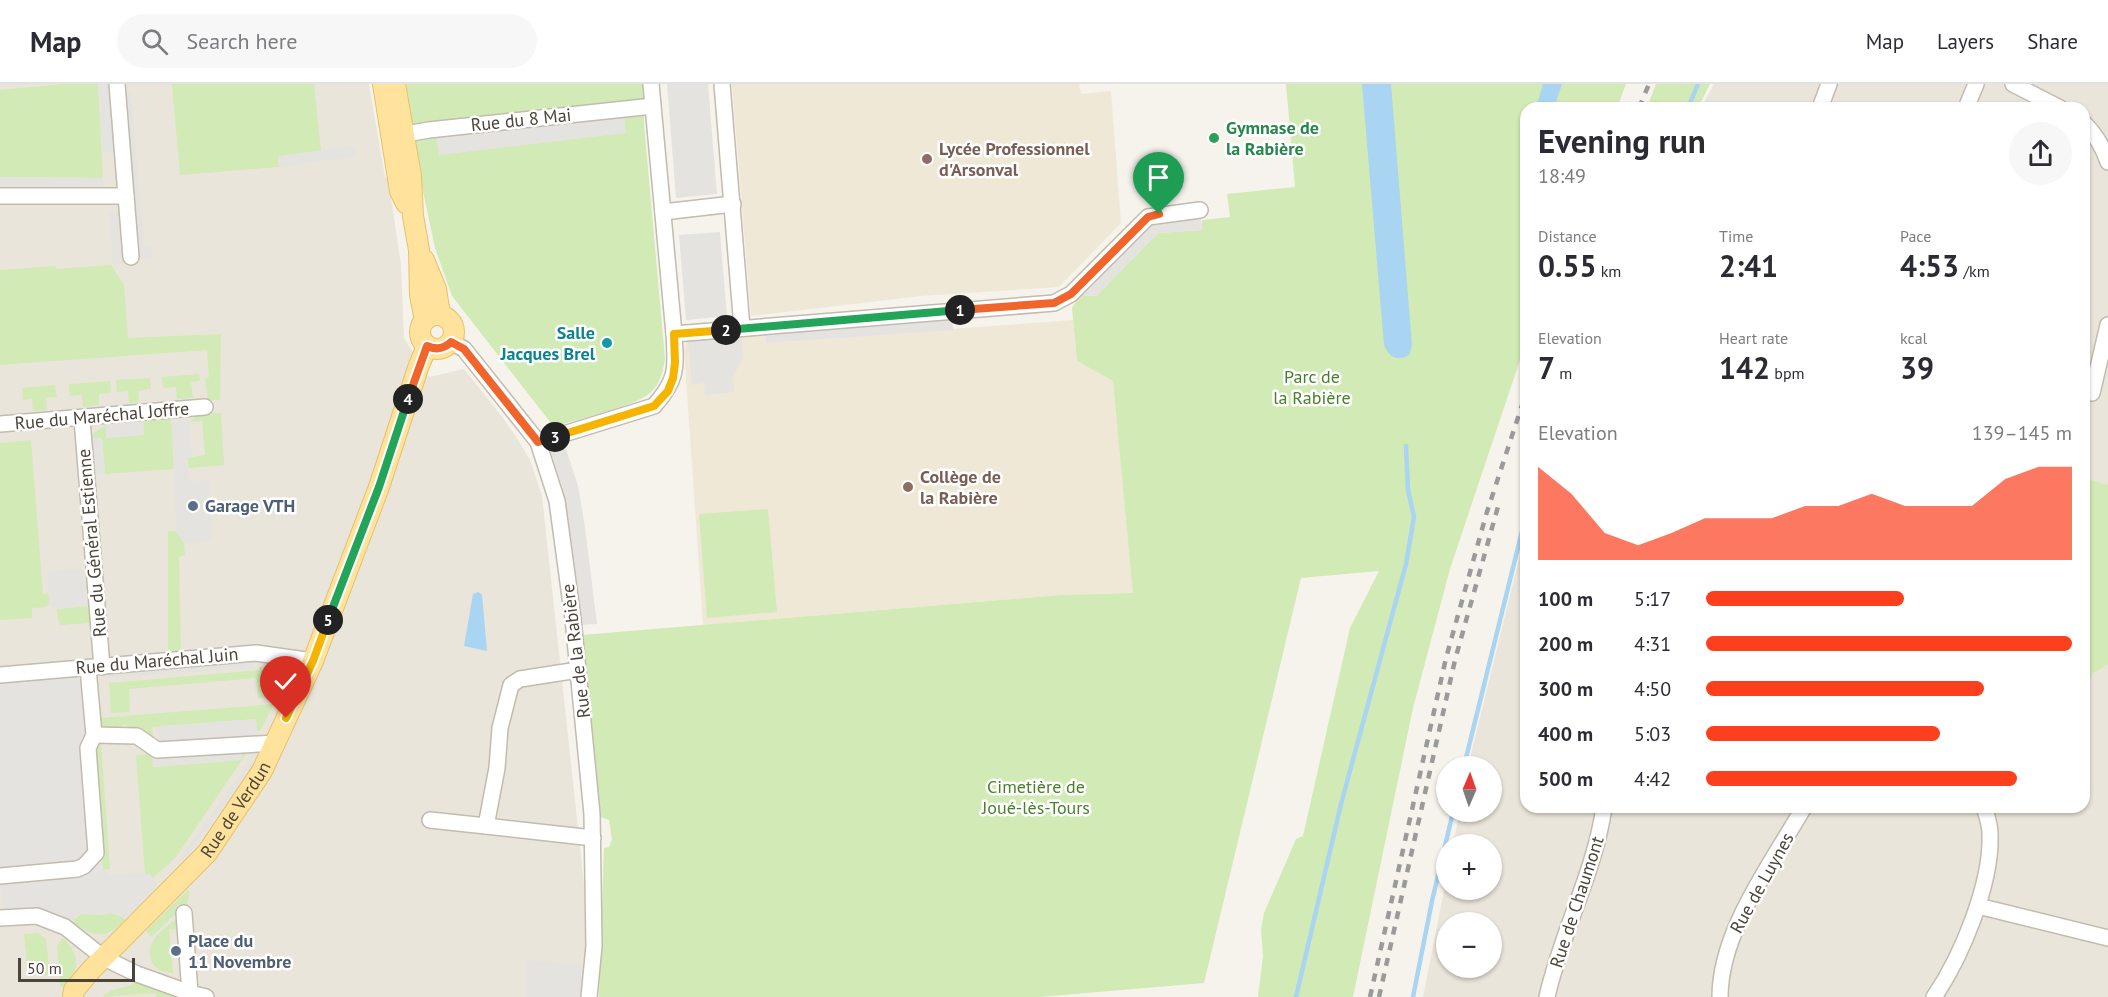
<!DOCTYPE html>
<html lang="en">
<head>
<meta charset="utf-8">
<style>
	body { margin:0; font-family:"PT Sans",sans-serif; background:#f7f7f7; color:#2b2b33; height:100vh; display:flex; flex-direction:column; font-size:22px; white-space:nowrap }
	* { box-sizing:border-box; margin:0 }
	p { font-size:20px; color:#7c7c81 }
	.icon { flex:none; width:33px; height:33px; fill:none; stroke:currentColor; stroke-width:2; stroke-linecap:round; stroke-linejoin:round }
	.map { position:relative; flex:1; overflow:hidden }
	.details { position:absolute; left:1520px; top:18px; width:570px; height:711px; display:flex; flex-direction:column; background:#fff; border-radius:18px; box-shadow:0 2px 4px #0004 }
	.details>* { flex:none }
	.needle { width:39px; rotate:2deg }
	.controls { position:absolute; left:1436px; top:672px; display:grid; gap:12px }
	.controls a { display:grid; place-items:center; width:66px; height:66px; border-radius:50%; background:#fff; box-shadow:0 2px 4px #0004; font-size:30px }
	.scale { position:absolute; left:18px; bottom:15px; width:117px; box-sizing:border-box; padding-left:6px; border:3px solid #4b4439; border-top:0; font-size:16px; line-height:21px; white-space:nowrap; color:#4b4439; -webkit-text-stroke:4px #fff; paint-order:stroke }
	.pin { position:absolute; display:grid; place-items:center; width:51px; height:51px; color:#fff; margin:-62px -26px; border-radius:50% 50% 50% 0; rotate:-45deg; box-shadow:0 0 6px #0007 }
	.pin .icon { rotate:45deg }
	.km { position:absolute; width:30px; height:30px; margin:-15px; border-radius:50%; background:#222; color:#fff; font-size:16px; line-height:30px; text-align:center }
	.round { display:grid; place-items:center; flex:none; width:63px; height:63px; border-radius:32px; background:#f7f7f7 }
	.headline { display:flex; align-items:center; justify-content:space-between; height:102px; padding:0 18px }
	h1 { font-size:33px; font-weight:800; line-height:45px }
	.metrics { display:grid; grid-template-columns:repeat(3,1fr); gap:9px; height:102px; padding:6px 18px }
	.metrics div { display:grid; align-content:center }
	.metrics b { font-size:30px; font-weight:800 }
	.metrics small { font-size:16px; font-weight:400 }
	.metrics p { font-size:16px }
	.chart { height:168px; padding:12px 18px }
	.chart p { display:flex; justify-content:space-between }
	.chart svg { width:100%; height:108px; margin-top:6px; fill:#fc3f1d; opacity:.7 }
	ul { padding:0 18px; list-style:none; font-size:20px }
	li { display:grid; grid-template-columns:96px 72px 1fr; align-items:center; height:45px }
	li i { height:15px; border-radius:8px; background:#fc3f1d }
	header { display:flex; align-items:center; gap:36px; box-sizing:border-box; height:84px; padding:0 30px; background:#fff; border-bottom:2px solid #e1e1e2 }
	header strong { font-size:28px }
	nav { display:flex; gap:33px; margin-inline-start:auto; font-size:21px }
	.search { width:420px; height:54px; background:#f7f7f7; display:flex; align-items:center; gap:15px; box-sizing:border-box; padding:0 21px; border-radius:33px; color:#7c7c81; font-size:22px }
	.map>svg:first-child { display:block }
</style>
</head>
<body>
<header>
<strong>Map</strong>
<div class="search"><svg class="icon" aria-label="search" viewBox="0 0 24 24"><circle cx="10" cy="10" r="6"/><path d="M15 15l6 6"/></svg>Search here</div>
<nav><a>Map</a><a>Layers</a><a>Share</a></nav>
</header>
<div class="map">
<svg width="2108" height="913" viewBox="0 0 2108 913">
	<rect width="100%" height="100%" fill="#f6f3ec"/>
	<g fill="#eae5da" fill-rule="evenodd">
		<path d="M0,0H369L385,93H388L401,181L404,254L429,293L464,285L503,334L518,356L530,376L542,412L586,818L584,913H0Z"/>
		<path d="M1714,0H2108V913H1423L1446,796V806H1491V760H1453L1460,728H1491V682H1468L1525,451L1526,723H2084V24H1701ZM1446,838H1491V884H1446Z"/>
	</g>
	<g fill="#efe8d6">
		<path d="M732,0H1079L1081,10L1111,7L1121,139L1059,203L921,212L751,232Z"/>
		<path d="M1073,236L1077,277L1113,297L1134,509L1060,511L703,541L684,265L687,257L690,255L765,247L766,259Z"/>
	</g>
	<g fill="#d2eab5">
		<path d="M64,0H98L103,94L0,93V6Z"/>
		<path d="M172,0H314L321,67L278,73L279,83L180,91Z"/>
		<path d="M406,0H645L644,40L665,275C663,288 660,300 650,309C638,321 574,336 554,343L452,212L435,164L419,88Z"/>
		<path d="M1286,0H1626L1617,24H1526L1525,261L1450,485L1413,624L1353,913H1258L1263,872L1261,846L1264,829L1296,755L1303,752L1350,544L1379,487L1301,494L1204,899L1040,913H599L604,764L609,763L612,756L609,736L601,733L582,551L1060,511L1133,509L1113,297L1077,277L1072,224L1080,211L1096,212L1158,149L1202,146V136L1230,133L1227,110L1295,103Z"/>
		<path d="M1656,0H1710L1698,24H1647Z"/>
		<path d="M111,181L124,201L128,254L221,250L220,316H208L205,295L209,293L207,266L0,281V186L55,182L56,185Z"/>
		<path d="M199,290L200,297L191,298L193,314L177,315L176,303L163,304L162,293Z"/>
		<path d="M150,294L151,305L138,307L139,318L129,319L128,307L117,308L116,296Z"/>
		<path d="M110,297L111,309L99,310V321L83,323L82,311L70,312L69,300Z"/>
		<path d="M55,301L57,313L46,314L47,326L33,327L32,315L23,316L22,304Z"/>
		<path d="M221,329L224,381L189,384L187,374L205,371L202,337L190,338L198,330Z"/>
		<path d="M171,334L174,385L105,390L102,354H91L95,348L106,341V353L144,351L143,336Z"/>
		<path d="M31,356L43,510H49V520L46,523L32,524V534L0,536V359Z"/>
		<path d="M2084,394L2108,401V580L2093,589L2084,609Z"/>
		<path d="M768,425L777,528L707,534L699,430Z"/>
		<path d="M168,447H176L184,459L185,471L179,473L181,570L168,568Z"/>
		<path d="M87,522L91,539L59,541L57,525Z"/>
		<path d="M259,583C277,584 286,588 286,608H278L277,614H258L256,594L129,605L130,628L111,629L109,599L259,586Z"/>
		<path d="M274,620L260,647H257L256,635L152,643L153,655L125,641L101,647L99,634Z"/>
		<path d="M101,659L110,785L103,786L93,664Z"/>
		<path d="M241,664H250L176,773L153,794L145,790L136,671L152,670L153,683L241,676Z"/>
		<path d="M188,806L190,808L187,820L177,821V828L151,853L146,847Z"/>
		<path d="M110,829L121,832L125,836C104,856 96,853 73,839C81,822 95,835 110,829Z"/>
		<path d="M176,835L177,845L169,846L173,889C150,889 143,868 157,851C163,845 170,840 176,835Z"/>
		<path d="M38,849L46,855L50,891H41L40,878L27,879L24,850Z"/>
		<path d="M63,854C81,873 78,881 69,905L60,902L57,862Z"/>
		<path d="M137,897L182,913H156V909L103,913C115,901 127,906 137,897Z"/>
	</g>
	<g fill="#e5e3e0">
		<path d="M98,0H110L115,68H102Z"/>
		<path d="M667,0H708L717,110L676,114Z"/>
		<path d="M124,7L131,10L144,161L151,162L152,175H137Z"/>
		<path d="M624,30L626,49L439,71L436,52Z"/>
		<path d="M355,62L357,72L279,83L278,72Z"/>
		<path d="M0,93L103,94L104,108H0Z"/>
		<path d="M109,128H122L127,179L113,180Z"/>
		<path d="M1201,132L1202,146L1158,149L1096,212L1080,211L1150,136Z"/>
		<path d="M720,148L727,232L686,236L679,151Z"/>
		<path d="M952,232L953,246L766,259L765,247Z"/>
		<path d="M742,253L743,274L733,292L734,308L705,311L704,299L692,301L688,257Z"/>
		<path d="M143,338L144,351L106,354V341Z"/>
		<path d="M172,338H190L192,372L187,375L190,397L210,396L212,457L184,459L176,447Z"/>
		<path d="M91,354H102L105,390H92Z"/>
		<path d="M564,359L578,402L585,443L597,540L581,541L563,405L549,363Z"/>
		<path d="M83,485L87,522L57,525L49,520L48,488Z"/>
		<path d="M253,578L254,584L108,594V588Z"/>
		<path d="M79,591L86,654L92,754L85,753L87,770L109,791L150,790L158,802L125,836L122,831L116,828L103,831L81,830L76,832L73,838L59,829L39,824L16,826L4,825L2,816L0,794V598Z"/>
		<path d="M256,635L257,651L159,658L158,642Z"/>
		<path d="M241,664L242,676L153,683L152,670Z"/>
		<path d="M256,677L183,778L181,773L249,678Z"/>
		<path d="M526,876L589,882L587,913H526Z"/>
	</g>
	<g fill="#a9d4f2">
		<path d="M1362,0H1391L1412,262L1409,271C1397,278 1389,273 1384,261Z"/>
		<path d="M1543,0H1562L1554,24H1536Z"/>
		<path d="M478,508L482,511L487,567L464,562L473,510Z"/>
	</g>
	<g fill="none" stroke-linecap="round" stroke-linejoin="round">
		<g stroke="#a9d4f2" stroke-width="4.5">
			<path d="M1688,24L1698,0"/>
			<path d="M1464,682L1526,431"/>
			<path d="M1296,913L1341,720L1406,480L1414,433L1408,406L1406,362"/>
			<path d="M1413,913L1432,817L1453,728"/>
		</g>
		<defs>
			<g id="minor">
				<path d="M117,0L126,112"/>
				<path d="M651,0L674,250"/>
				<path d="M722,0L742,244"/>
				<path d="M2013,0L2060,24"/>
				<path d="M1820,24L1829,0"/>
				<path d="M1966,24L1976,0"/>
				<path d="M2084,39C2095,50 2103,63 2108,78"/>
				<path d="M394,52L429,46L653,22"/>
				<path d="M0,112H126L131,173"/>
				<path d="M663,128L733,120"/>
				<path d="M451,258L464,265L538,358L557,417L573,535L592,730L594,862L589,913"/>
				<path d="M2092,309L2108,241"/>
				<path d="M82,335L102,583"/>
				<path d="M0,340L205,323"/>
				<path d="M538,358L654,322C678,295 676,284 674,250L1054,219L1071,210L1148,133L1200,126"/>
				<path d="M578,586L520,595L511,601L500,644L497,684L486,742L593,754"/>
				<path d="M0,591L256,569L313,577"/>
				<path d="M94,651L137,652L157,666L275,659"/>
				<path d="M430,736L486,742"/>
				<path d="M0,792L77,785L84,782L96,769L88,664L94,651L88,584"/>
				<path d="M1978,822L2108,854"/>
				<path d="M0,834L37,832L65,843L104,874L137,890L190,909L184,829"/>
				<path d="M190,909L206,913"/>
				<path d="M1547,913C1561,849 1595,788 1604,723"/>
				<path d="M1720,913C1720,847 1772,779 1804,723"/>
				<path d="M1934,913C1962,872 1992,799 1990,750C1990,740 1987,732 1984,723"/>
			</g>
			<g id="major">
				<path d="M383,0L400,107L406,119"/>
				<path d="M395,0L411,92L413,132L419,166L420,211L425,236"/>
				<path d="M424,176L436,205L440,231"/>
				<circle cx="437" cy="248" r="17"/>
				<path id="s1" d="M73,913L74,906L92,885L207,769L262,687L313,577L379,403L418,284L427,262"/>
			</g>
		</defs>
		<use href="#minor" stroke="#c2bbae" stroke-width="18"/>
		<use href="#major" stroke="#e6c16a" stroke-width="22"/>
		<use href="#minor" stroke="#fff" stroke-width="15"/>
		<use href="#major" stroke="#ffe39c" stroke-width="20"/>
		<g stroke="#9a9a9a" stroke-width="4.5" stroke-dasharray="8 8" stroke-linecap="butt">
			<path d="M1639,24L1649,0"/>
			<path d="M1370,913L1446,574L1486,431L1526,309"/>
			<path d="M1379,913L1455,576L1499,419"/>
		</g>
	</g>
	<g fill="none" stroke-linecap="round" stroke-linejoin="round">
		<defs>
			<path id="split-1" d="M960,226L1054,219L1071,210L1148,133L1159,130"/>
			<path id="split-2" d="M726,246L960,226"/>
			<path id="split-3" d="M555,353L654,322L668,307L673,294L675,279L674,250L726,246"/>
			<path id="split-4" d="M408,315L427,262C436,266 444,265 451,258L464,265L538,358L555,353"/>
			<path id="split-5" d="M328,536L379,403L408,315"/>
			<path id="split-6" d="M286,634L313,577L328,536"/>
		</defs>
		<use href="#split-1" stroke="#fff" stroke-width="12"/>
		<use href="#split-2" stroke="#fff" stroke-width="12"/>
		<use href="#split-3" stroke="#fff" stroke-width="12"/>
		<use href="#split-4" stroke="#fff" stroke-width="12"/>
		<use href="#split-5" stroke="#fff" stroke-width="12"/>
		<use href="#split-6" stroke="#fff" stroke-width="12"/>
		<use href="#split-1" stroke="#f0652b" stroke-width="8"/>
		<use href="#split-2" stroke="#22a559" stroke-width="8"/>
		<use href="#split-3" stroke="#f5b400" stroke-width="8"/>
		<use href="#split-4" stroke="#f0652b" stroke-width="8"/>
		<use href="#split-5" stroke="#22a559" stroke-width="8"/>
		<use href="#split-6" stroke="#f5b400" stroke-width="8"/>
	</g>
	<circle fill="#2e9e5b" stroke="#fff" stroke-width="2" cx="1214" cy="54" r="6"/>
	<g fill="#8d6e63" stroke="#fff" stroke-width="2">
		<circle cx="927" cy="75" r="6"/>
		<circle cx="908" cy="403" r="6"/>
	</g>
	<circle fill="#0f9aa8" stroke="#fff" stroke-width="2" cx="607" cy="259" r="6"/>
	<g fill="#5c6f8a" stroke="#fff" stroke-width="2">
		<circle cx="193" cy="422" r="6"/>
		<circle cx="176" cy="867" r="6"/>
	</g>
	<g text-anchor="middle" stroke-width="5" stroke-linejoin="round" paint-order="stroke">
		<g font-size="18" fill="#4b4439" stroke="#fff">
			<text transform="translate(521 36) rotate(-6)" y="6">Rue du 8 Mai</text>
			<text transform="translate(102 332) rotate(-5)" y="6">Rue du Maréchal Joffre</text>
			<text transform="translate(92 459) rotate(-95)" y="6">Rue du Général Estienne</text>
			<text transform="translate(576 567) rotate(-97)" y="6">Rue de la Rabière</text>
			<text transform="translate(157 577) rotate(-5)" y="6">Rue du Maréchal Juin</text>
			<text dy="6" stroke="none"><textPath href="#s1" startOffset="250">Rue de Verdun</textPath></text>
			<text transform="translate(1762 799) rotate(-61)" y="6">Rue de Luynes</text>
			<text transform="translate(1577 818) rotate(-72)" y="6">Rue de Chaumont</text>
		</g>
		<g font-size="18" font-weight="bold" fill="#27864d" stroke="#fff" text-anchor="start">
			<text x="1226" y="50">Gymnase de<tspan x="1226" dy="21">la Rabière</tspan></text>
		</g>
		<g font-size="18" font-weight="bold" fill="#785e54" stroke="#fff" text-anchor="start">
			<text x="939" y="71">Lycée Professionnel<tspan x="939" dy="21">d'Arsonval</tspan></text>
			<text x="920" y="399">Collège de<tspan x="920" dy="21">la Rabière</tspan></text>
		</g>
		<g font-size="18" font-weight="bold" fill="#0d838f" stroke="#fff" text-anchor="end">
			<text x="595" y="255">Salle<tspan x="595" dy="21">Jacques Brel</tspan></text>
		</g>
		<g font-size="18" fill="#4a7f2a" stroke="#fff">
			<text x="1312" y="299">Parc de<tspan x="1312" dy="21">la Rabière</tspan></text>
			<text x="1036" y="709">Cimetière de<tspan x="1036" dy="21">Joué-lès-Tours</tspan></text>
		</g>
		<g font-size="18" font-weight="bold" fill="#4e5e75" stroke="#fff" text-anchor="start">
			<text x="205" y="428">Garage VTH</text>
			<text x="188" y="863">Place du<tspan x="188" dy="21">11 Novembre</tspan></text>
		</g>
	</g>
</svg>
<div class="controls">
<a><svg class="needle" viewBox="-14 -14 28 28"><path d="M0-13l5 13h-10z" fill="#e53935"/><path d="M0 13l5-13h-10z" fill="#7c7c81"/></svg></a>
<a>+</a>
<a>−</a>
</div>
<div class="scale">50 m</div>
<div class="pin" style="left:1159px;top:130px;background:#1e9e55"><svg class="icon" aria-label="arrive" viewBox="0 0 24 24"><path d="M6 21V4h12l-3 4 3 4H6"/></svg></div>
<div class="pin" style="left:286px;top:634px;background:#d93025"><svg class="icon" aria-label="check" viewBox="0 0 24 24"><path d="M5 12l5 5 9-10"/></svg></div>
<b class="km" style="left:960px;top:226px">1</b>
<b class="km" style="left:726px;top:246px">2</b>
<b class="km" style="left:555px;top:353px">3</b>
<b class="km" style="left:408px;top:315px">4</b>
<b class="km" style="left:328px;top:536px">5</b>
<section class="details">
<div class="headline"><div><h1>Evening run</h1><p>18:49</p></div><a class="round"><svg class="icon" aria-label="share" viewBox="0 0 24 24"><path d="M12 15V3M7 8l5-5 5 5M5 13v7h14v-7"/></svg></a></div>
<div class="metrics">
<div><p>Distance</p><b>0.55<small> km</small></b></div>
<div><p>Time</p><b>2:41</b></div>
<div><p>Pace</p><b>4:53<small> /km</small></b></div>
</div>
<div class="metrics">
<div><p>Elevation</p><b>7<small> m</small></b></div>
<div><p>Heart rate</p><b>142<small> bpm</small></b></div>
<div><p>kcal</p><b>39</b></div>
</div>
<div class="chart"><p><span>Elevation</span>139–145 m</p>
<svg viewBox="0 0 160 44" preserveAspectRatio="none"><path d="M0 44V6L10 17L20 33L30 38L40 33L50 27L60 27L70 27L80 22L90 22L100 17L110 22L120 22L130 22L140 11L150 6L160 6V44z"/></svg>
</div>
<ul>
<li><b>100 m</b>5:17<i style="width:54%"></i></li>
<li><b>200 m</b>4:31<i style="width:100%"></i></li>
<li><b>300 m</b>4:50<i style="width:76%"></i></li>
<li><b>400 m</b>5:03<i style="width:64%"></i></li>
<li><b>500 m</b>4:42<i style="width:85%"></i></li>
</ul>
</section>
</div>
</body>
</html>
